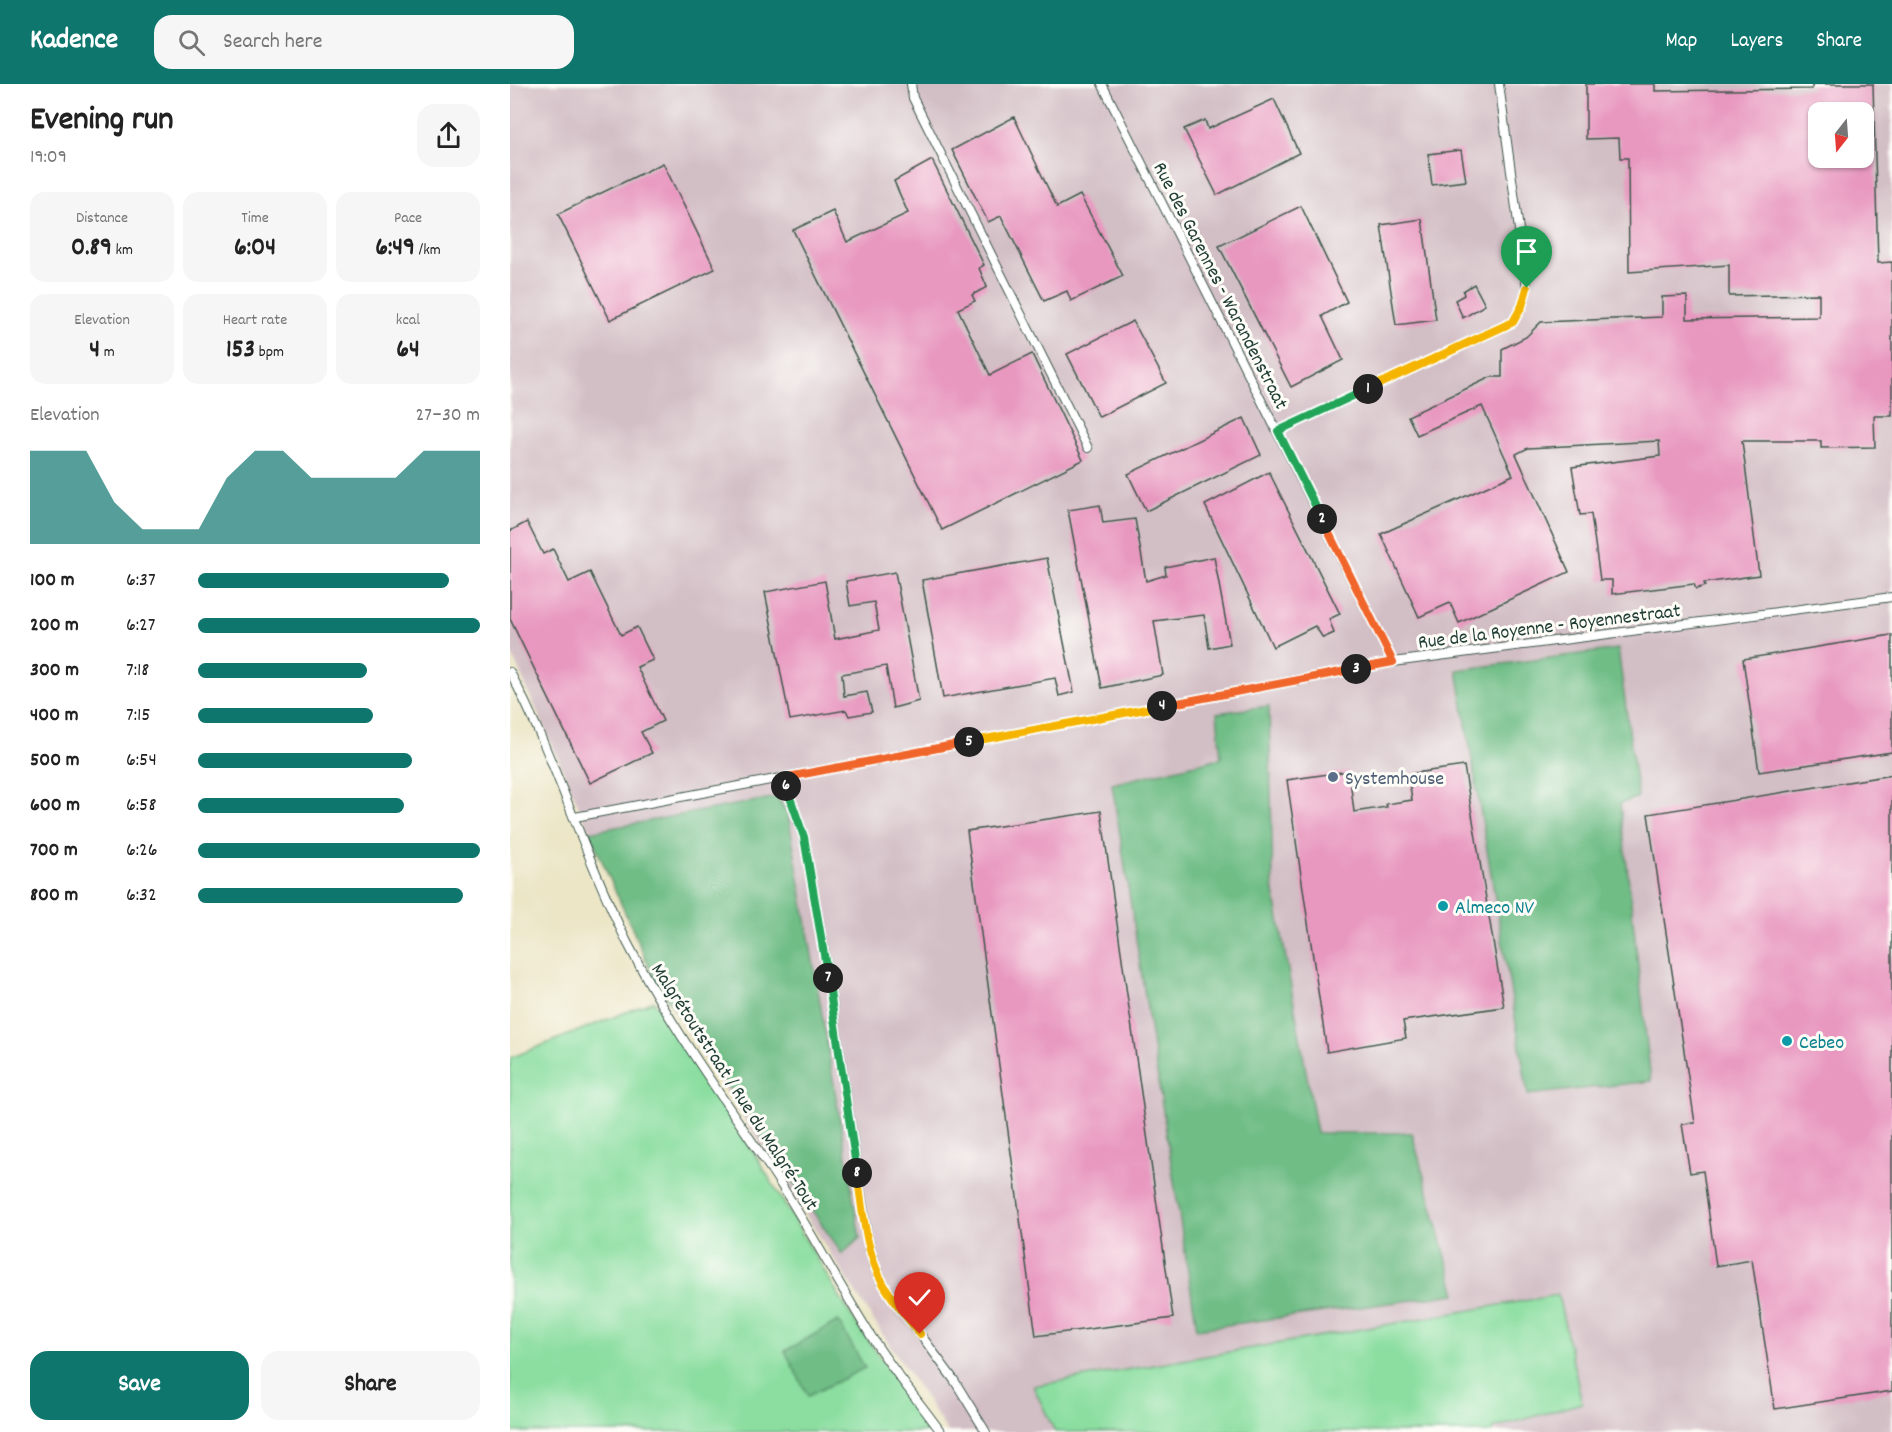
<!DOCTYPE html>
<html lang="en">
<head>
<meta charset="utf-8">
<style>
	body { margin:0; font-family:Dekko,sans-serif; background:#f6f6f6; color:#222; height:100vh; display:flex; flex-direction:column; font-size:22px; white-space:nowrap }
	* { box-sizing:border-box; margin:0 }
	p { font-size:20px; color:#767676 }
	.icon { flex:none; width:33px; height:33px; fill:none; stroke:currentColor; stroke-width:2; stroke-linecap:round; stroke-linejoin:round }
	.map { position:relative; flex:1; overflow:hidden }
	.details { display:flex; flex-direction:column; background:#fff; width:510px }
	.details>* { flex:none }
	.needle { width:39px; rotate:197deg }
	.buttons { position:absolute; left:1298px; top:18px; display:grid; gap:12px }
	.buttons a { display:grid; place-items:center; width:66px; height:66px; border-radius:12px; background:#fff; box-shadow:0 2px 4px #0004; font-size:30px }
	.pin { position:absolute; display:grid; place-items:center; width:51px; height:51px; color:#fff; margin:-62px -26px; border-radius:50% 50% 50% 0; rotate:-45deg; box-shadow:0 0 6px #0007 }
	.pin .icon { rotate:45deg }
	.km { position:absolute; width:30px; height:30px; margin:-15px; border-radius:50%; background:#222; color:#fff; font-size:16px; line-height:30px; text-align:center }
	.round { display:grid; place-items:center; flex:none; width:63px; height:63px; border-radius:18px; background:#f6f6f6 }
	.overview { display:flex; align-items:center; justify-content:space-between; height:102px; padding:0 30px }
	h1 { font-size:33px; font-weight:800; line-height:45px }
	.metrics { display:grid; grid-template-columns:repeat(3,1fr); gap:9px; height:102px; padding:6px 30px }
	.metrics div { display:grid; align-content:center; border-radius:15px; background:#f6f6f6; text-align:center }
	.metrics b { font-size:26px; font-weight:800 }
	.metrics small { font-size:16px; font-weight:400 }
	.metrics p { font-size:16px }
	.chart { height:168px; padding:12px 30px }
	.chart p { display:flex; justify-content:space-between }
	.chart svg { width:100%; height:108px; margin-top:6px; fill:#0f766e; opacity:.7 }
	.primary-button { display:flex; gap:12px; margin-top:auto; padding:12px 30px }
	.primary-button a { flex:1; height:69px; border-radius:18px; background:#0f766e; color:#fff; font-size:24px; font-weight:800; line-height:69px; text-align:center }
	.primary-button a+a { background:#f6f6f6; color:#222 }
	ul { padding:0 30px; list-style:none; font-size:20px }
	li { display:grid; grid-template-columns:96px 72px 1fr; align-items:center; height:45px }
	li i { height:15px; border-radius:8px; background:#0f766e }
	header { display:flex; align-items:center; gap:36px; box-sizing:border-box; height:84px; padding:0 30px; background:#0f766e; color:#fff }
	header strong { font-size:28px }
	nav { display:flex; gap:33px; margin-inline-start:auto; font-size:21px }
	.search { width:420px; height:54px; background:#f6f6f6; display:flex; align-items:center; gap:15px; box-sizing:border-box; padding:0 21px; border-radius:18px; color:#767676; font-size:22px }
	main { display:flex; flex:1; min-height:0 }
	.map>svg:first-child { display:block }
</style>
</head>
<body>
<header>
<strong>Kadence</strong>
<div class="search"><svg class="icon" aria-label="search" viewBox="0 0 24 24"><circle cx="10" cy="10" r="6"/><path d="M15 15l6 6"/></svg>Search here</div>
<nav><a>Map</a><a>Layers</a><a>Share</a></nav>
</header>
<main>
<section class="details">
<div class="overview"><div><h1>Evening run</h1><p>19:09</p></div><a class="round"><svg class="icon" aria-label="share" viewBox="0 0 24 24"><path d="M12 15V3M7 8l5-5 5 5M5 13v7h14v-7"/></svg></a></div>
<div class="metrics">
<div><p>Distance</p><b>0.89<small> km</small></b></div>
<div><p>Time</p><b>6:04</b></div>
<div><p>Pace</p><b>6:49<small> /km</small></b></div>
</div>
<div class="metrics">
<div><p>Elevation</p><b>4<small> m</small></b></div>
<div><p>Heart rate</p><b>153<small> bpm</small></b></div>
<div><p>kcal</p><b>64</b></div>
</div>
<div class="chart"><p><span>Elevation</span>27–30 m</p>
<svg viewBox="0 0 160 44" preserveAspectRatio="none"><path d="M0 44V6L10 6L20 6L30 27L40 38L50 38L60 38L70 17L80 6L90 6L100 17L110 17L120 17L130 17L140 6L150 6L160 6V44z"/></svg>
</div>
<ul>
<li><b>100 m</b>6:37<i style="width:89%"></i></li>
<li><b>200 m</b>6:27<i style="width:100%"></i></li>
<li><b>300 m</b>7:18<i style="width:60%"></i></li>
<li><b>400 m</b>7:15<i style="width:62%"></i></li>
<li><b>500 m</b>6:54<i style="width:76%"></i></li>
<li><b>600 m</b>6:58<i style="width:73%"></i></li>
<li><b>700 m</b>6:26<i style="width:100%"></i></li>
<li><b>800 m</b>6:32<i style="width:94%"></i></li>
</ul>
<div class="primary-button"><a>Save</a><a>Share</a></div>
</section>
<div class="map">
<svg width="1382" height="1348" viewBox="0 0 1382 1348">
	<rect width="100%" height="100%" fill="#fdfcf7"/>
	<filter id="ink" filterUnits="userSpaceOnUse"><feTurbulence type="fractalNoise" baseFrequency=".0167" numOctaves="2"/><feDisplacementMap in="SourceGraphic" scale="12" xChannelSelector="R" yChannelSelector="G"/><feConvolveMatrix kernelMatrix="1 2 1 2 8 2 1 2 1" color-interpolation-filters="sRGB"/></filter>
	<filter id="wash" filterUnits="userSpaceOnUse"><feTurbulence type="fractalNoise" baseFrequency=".008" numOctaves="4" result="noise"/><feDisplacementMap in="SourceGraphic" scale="24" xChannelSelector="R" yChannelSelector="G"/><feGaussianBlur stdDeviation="1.35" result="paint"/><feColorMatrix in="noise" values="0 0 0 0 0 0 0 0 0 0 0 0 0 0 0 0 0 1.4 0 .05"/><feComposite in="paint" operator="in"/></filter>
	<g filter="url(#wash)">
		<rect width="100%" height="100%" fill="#ece6c7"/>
		<path fill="#d2bec5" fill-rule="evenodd" d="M0,0H1382V1348H438L362,1234L145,896L0,566ZM1308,28H1353V74H1308Z"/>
		<g fill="#8bdea0" stroke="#558e6a" stroke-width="1.5">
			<path d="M144,917L246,1072L340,1230L422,1348H0V974Z"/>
			<path d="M1048,1211L1072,1319L984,1344L983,1348H545L523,1302Z"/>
		</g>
		<g fill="#70bd86" stroke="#487d5d" stroke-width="1.5">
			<path d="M1108,565L1128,713L1110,720L1141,997L1018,1011L947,586Z"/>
			<path d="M759,622L763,802L807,1049H902L946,1210L687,1245L602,700L711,674L707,629Z"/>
			<path d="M267,713L278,730L350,1154L332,1170L145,896L79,748Z"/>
			<path d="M328,1237L355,1284L298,1312L275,1267Z"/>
		</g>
		<g id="blocks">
			<g fill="#e897bf" fill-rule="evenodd">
				<path d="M1076,0H1145V7L1302,5V0H1363L1368,179L1382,178V332H1364L1365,363L1311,364V357H1232L1249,491L1194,499L1195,502L1186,505L1184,500L1102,510V496H1090L1081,430L1070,431L1062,383L1150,372L1149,357L1018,364L1006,370L1059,488L949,539L940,519L909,533L871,450L1003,391L972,322L907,351L898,332L981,293H992V265L1016,253L1031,238L1152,233V213L1177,212V235L1309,233V210L1219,212V181L1119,188L1118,74H1110L1109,54L1076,55ZM1308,28H1353V74H1308Z"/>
				<path d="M764,15L789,69L707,111L674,45L695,36L698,45Z"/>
				<path d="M504,33L547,123L570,111L613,192L561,217L557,207L534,217L491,132L478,138L442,66Z"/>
				<path d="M951,66L956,97L922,101L918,70Z"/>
				<path d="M422,76L474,181L469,184L477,203L462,211L465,217L448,225L480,291L522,270L573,376L432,446L283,146L323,127L337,158L398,129L384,97Z"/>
				<path d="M153,79L205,185L100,236L48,130Z"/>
				<path d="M791,122L837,218L812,232L833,276L781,303L709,162Z"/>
				<path d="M912,135L926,236L886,241L871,141Z"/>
				<path d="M964,200L975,221L953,234L945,216L954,211L953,207Z"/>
				<path d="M623,237L656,299L589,333L557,270Z"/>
				<path d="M734,334L751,371L636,427L618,390Z"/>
				<path d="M759,388L830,530L819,535L824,549L813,554L805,542L763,563L695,421Z"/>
				<path d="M590,421L593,439L625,435L636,497L656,491L655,483L704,473L720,560L699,564L694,531L644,537L653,591L592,604L558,426Z"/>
				<path d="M17,438L33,470L43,465L59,498L80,488L111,551L127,543L143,576L127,583L153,637L131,648L142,669L80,699L0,535V447Z"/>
				<path d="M537,474L564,608L549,612L545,594L433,614L412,496Z"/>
				<path d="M385,488L409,617L383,624L376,582L332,590L334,612L357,608L362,628L339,632L336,626L280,636L255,508L315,497L325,555L369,546L364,518L340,522L336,497Z"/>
				<path d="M1382,551V668L1249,688L1233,575Z"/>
				<path d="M954,682L994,923L893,937L896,954L817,968L777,696L839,687L844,728L877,723L876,720L902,716L898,690Z"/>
				<path d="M1382,691V1307L1265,1325L1242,1176L1206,1182L1193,1087L1180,1089L1172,1040L1185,1039L1138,730Z"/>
				<path d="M591,727L663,1234L526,1252L457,747Z"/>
			</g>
		</g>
	</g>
	<g filter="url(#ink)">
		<use href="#blocks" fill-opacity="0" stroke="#3e564a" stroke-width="1.5"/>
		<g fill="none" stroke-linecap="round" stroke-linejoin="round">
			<defs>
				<g id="service">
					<path d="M401,0L403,14L578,364"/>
					<path d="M592,0L883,578"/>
					<path d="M768,347L1003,238L1012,222L1017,204L989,0"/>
					<path d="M0,588C46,675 73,770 117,858C160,942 216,1018 268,1096C301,1147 329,1201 361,1252C382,1286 408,1316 431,1348"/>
					<path d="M273,694L294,753L319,896L357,1151L363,1177L374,1201L444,1296L476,1348"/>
					<path d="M65,733L883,578L1382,513"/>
				</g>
			</defs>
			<use href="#service" stroke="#3e564a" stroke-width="10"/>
			<use href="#service" stroke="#fff" stroke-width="8"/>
		</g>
	</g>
	<g fill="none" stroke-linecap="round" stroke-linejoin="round" filter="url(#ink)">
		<defs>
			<path id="split-1" d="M858,305L1003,238L1012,222L1017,204"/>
			<path id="split-2" d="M812,435L768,347L858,305"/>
			<path id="split-3" d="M812,435L883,578L846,585"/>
			<path id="split-4" d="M652,622L846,585"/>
			<path id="split-5" d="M459,658L652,622"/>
			<path id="split-6" d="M276,702L273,694L459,658"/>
			<path id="split-7" d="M276,702L294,753L318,894"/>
			<path id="split-8" d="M318,894L347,1089"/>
			<path id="split-9" d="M347,1089C353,1126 355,1168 374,1201C384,1218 398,1234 410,1250"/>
		</defs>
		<use href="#split-1" stroke="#fff" stroke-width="12"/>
		<use href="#split-2" stroke="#fff" stroke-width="12"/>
		<use href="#split-3" stroke="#fff" stroke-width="12"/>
		<use href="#split-4" stroke="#fff" stroke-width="12"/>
		<use href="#split-5" stroke="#fff" stroke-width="12"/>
		<use href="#split-6" stroke="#fff" stroke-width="12"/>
		<use href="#split-7" stroke="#fff" stroke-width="12"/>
		<use href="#split-8" stroke="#fff" stroke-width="12"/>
		<use href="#split-9" stroke="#fff" stroke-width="12"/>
		<use href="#split-1" stroke="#f5b400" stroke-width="8"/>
		<use href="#split-2" stroke="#22a559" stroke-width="8"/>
		<use href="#split-3" stroke="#f0652b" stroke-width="8"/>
		<use href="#split-4" stroke="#f0652b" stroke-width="8"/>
		<use href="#split-5" stroke="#f5b400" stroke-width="8"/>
		<use href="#split-6" stroke="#f0652b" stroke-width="8"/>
		<use href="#split-7" stroke="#22a559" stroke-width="8"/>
		<use href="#split-8" stroke="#22a559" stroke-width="8"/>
		<use href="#split-9" stroke="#f5b400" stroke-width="8"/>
	</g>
	<circle fill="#5c6f8a" stroke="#fdfcf7" stroke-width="2" cx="823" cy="693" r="6"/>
	<g fill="#0f9aa8" stroke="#fdfcf7" stroke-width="2">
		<circle cx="933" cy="822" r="6"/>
		<circle cx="1277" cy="957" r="6"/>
	</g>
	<g text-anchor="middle" stroke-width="6" stroke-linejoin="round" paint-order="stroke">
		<g font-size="20" fill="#1f3d34" stroke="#fdfcf7">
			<text transform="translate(712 201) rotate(63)" y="7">Rue des Garennes - Warandenstraat</text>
			<text transform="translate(1039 541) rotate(-7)" y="7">Rue de la Royenne - Royennestraat</text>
			<text transform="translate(226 1002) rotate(57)" y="7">Malgrétoutstraat / Rue du Malgré-Tout</text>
		</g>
		<g font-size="20" fill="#4e5e75" stroke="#fdfcf7" text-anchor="start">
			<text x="835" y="700">Systemhouse</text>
		</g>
		<g font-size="20" fill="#0d838f" stroke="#fdfcf7" text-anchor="start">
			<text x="945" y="829">Almeco NV</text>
			<text x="1289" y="964">Cebeo</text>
		</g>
	</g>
</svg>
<div class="buttons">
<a><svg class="needle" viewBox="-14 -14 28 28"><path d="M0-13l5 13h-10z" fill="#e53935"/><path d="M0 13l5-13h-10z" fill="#767676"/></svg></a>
</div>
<div class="pin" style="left:1017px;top:204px;background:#1e9e55"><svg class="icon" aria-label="arrive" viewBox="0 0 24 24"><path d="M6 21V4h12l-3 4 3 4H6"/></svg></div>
<div class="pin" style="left:410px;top:1250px;background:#d93025"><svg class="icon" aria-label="check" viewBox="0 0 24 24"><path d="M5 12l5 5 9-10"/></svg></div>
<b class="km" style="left:858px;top:305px">1</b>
<b class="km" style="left:812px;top:435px">2</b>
<b class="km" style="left:846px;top:585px">3</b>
<b class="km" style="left:652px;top:622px">4</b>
<b class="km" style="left:459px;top:658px">5</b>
<b class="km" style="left:276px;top:702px">6</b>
<b class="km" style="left:318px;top:894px">7</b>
<b class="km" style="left:347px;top:1089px">8</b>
</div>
</main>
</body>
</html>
